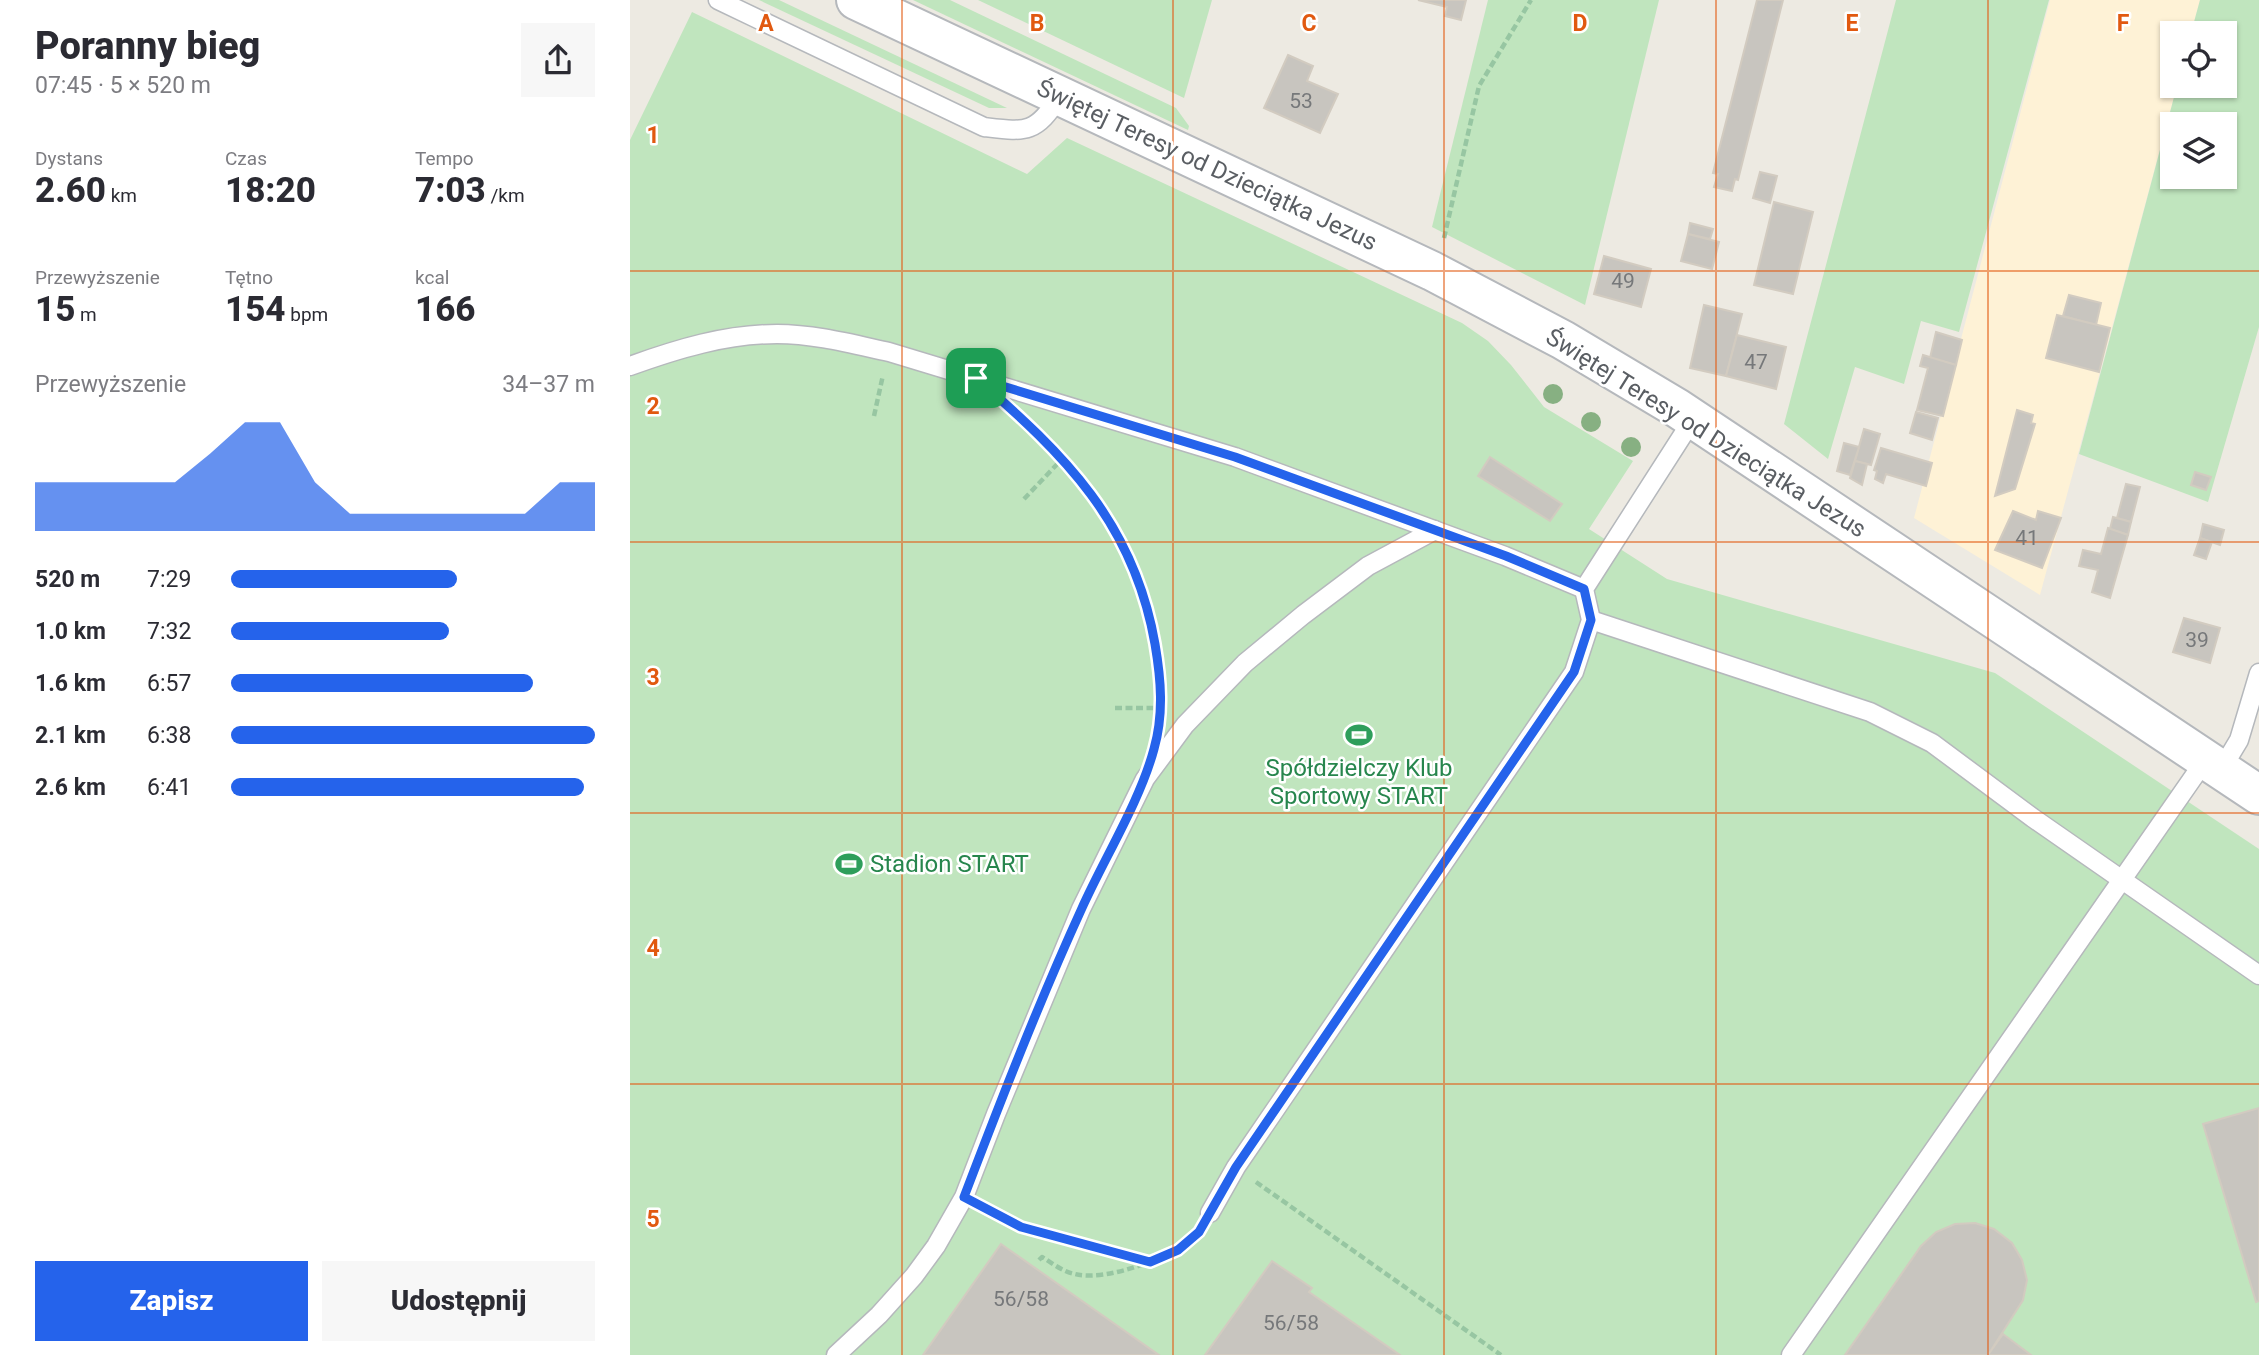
<!DOCTYPE html>
<html lang="pl">
<head>
<meta charset="utf-8">
<style>
	body { margin:0; font-family:Roboto,sans-serif; background:#f7f7f7; color:#2b2b33; height:100vh; display:flex; flex-direction:column; font-size:26px; white-space:nowrap }
	* { box-sizing:border-box; margin:0 }
	p { font-size:23px; color:#7c7c81 }
	.icon { flex:none; width:38px; height:38px; fill:none; stroke:currentColor; stroke-width:2; stroke-linecap:round; stroke-linejoin:round }
	.map { position:relative; flex:1; overflow:hidden }
	.side { display:flex; flex-direction:column; background:#fff; width:630px }
	.side>* { flex:none }
	.fabs { position:absolute; left:1530px; top:21px; display:grid; gap:14px }
	.fabs a { display:grid; place-items:center; width:77px; height:77px; border-radius:0px; background:#fff; box-shadow:0 2px 5px #0004; font-size:35px }
	.pin { position:absolute; display:grid; place-items:center; width:60px; height:60px; color:#fff; margin:-30px; border-radius:14px; box-shadow:0 4px 10px #0006 }
	.round { display:grid; place-items:center; flex:none; width:74px; height:74px; border-radius:0px; background:#f7f7f7 }
	.overview { display:flex; align-items:center; justify-content:space-between; height:119px; padding:0 35px }
	h1 { font-size:38px; font-weight:800; line-height:52px }
	.figures { display:grid; grid-template-columns:repeat(3,1fr); gap:10px; height:119px; padding:7px 35px }
	.figures div { display:grid; align-content:center }
	.figures b { font-size:35px; font-weight:800 }
	.figures small { font-size:19px; font-weight:400 }
	.figures p { font-size:19px }
	.chart { height:196px; padding:14px 35px }
	.chart p { display:flex; justify-content:space-between }
	.chart svg { width:100%; height:126px; margin-top:7px; fill:#2563eb; opacity:.7 }
	.button { display:flex; gap:14px; margin-top:auto; padding:14px 35px }
	.button a { flex:1; height:80px; border-radius:0px; background:#2563eb; color:#fff; font-size:28px; font-weight:800; line-height:80px; text-align:center }
	.button a+a { background:#f7f7f7; color:#2b2b33 }
	ul { padding:0 35px; list-style:none; font-size:23px }
	li { display:grid; grid-template-columns:112px 84px 1fr; align-items:center; height:52px }
	li i { height:18px; border-radius:9px; background:#2563eb }
	main { display:flex; flex:1; min-height:0 }
	.map>svg:first-child { display:block }
</style>
</head>
<body>
<main>
<section class="side">
<div class="overview"><div><h1>Poranny bieg</h1><p>07:45 · 5 × 520 m</p></div><a class="round"><svg class="icon" aria-label="share" viewBox="0 0 24 24"><path d="M12 15V3M7 8l5-5 5 5M5 13v7h14v-7"/></svg></a></div>
<div class="figures">
<div><p>Dystans</p><b>2.60<small> km</small></b></div>
<div><p>Czas</p><b>18:20</b></div>
<div><p>Tempo</p><b>7:03<small> /km</small></b></div>
</div>
<div class="figures">
<div><p>Przewyższenie</p><b>15<small> m</small></b></div>
<div><p>Tętno</p><b>154<small> bpm</small></b></div>
<div><p>kcal</p><b>166</b></div>
</div>
<div class="chart"><p><span>Przewyższenie</span>34–37 m</p>
<svg viewBox="0 0 160 44" preserveAspectRatio="none"><path d="M0 44V27L10 27L20 27L30 27L40 27L50 17L60 6L70 6L80 27L90 38L100 38L110 38L120 38L130 38L140 38L150 27L160 27V44z"/></svg>
</div>
<ul>
<li><b>520 m</b>7:29<i style="width:62%"></i></li>
<li><b>1.0 km</b>7:32<i style="width:60%"></i></li>
<li><b>1.6 km</b>6:57<i style="width:83%"></i></li>
<li><b>2.1 km</b>6:38<i style="width:100%"></i></li>
<li><b>2.6 km</b>6:41<i style="width:97%"></i></li>
</ul>
<div class="button"><a>Zapisz</a><a>Udostępnij</a></div>
</section>
<div class="map">
<svg width="1629" height="1355" viewBox="0 0 1629 1355">
	<rect width="100%" height="100%" fill="#edeae2"/>
	<path fill="#fef2d6" d="M1420,0H1570L1561,33H1542V86H1547L1410,595L1284,518Z"/>
	<g fill="#c0e5be" fill-rule="evenodd">
		<path d="M129,0H149L377,108H359Z"/>
		<path d="M283,0H320L546,108L559,126L558,130Z"/>
		<path d="M348,0H582L554,98Z"/>
		<path d="M858,0H1029L955,305L802,227Z"/>
		<path d="M1266,0H1419L1329,332L1291,321L1274,384L1225,367L1198,459L1154,424Z"/>
		<path d="M1570,0H1629V327L1578,502L1449,454L1547,86H1594V33H1561ZM1542,124H1594V177H1542Z"/>
		<path d="M62,12L397,174L437,138L832,323L858,341L881,365L914,407L1003,461L959,529L1037,579L1365,673L1629,849V1355H0V140Z"/>
	</g>
	<g fill="#c8c5bf" stroke="#d2cbc0" stroke-width="2">
		<path d="M788,0H836L831,20L815,16L817,7Z"/>
		<path d="M1127,0H1153L1108,180L1105,179L1102,191L1084,187L1088,174L1083,173Z"/>
		<path d="M658,55L683,66L677,81L708,94L690,133L634,108Z"/>
		<path d="M1130,172L1147,176L1140,203L1123,198Z"/>
		<path d="M1144,202L1183,212L1163,294L1124,285Z"/>
		<path d="M1060,223L1083,229L1080,239L1058,234Z"/>
		<path d="M1058,234L1089,242L1082,269L1051,261Z"/>
		<path d="M974,256L1021,269L1011,307L964,294Z"/>
		<path d="M1439,295L1471,303L1466,325L1433,316Z"/>
		<path d="M1074,305L1112,314L1096,376L1060,368Z"/>
		<path d="M1427,315L1480,328L1469,372L1416,358Z"/>
		<path d="M1306,332L1332,340L1326,365L1300,358Z"/>
		<path d="M1107,335L1156,347L1146,389L1096,376Z"/>
		<path d="M1293,355L1326,365L1313,416L1287,410L1298,368L1290,366Z"/>
		<path d="M1387,410L1403,415L1401,423L1405,424L1385,489L1365,496Z"/>
		<path d="M1286,412L1308,418L1302,440L1280,433Z"/>
		<path d="M1234,429L1250,434L1241,465L1225,461Z"/>
		<path d="M1214,443L1229,447L1220,475L1207,471Z"/>
		<path d="M1251,448L1302,463L1296,486L1256,474L1253,483L1245,479L1247,471L1244,470Z"/>
		<path d="M860,457L932,504L920,521L848,476Z"/>
		<path d="M1225,461L1237,464L1232,485L1220,478Z"/>
		<path d="M1565,472L1581,477L1576,490L1561,485Z"/>
		<path d="M1496,484L1510,487L1501,522L1487,518Z"/>
		<path d="M1383,511L1406,520L1408,511L1431,518L1412,568L1365,550Z"/>
		<path d="M1483,517L1501,522L1498,535L1480,529Z"/>
		<path d="M1573,524L1594,530L1590,545L1570,538Z"/>
		<path d="M1478,528L1498,535L1480,598L1462,592L1468,570L1449,566L1453,550L1471,554Z"/>
		<path d="M1570,538L1582,542L1576,559L1564,555Z"/>
		<path d="M1554,618L1590,628L1580,663L1543,652Z"/>
		<path d="M1629,1108V1301L1626,1302L1573,1124Z"/>
		<path d="M1345,1223L1364,1229L1382,1243L1392,1260L1397,1280L1393,1300L1358,1355H1215L1291,1246L1306,1232L1325,1224Z"/>
		<path d="M371,1244L529,1355H293Z"/>
		<path d="M642,1261L682,1288L679,1292L770,1355H575Z"/>
		<path d="M1373,1334L1401,1355H1358Z"/>
	</g>
	<g fill="none" stroke-linecap="round" stroke-linejoin="round">
		<defs>
			<g id="service">
				<path d="M88,0L354,127C397,132 405,134 430,96"/>
				<path d="M0,366C47,349 96,334 147,334C184,334 222,344 259,352L605,457L875,556L954,589"/>
				<path d="M961,620L1240,712L1302,743L1403,818L1629,975"/>
				<path d="M1591,770L1609,740L1629,673"/>
				<path d="M580,1213L606,1167L944,672L961,620L954,589L1063,419"/>
				<path d="M206,1355L249,1315L284,1276L306,1246L334,1197L366,1114L451,909L515,779L555,725L615,663L673,615L738,566L805,530"/>
				<path d="M1161,1355L1576,759"/>
			</g>
			<path id="tertiary" d="M226,0L802,271L933,340L1047,408L1629,795"/>
		</defs>
		<use href="#service" stroke="#b5b8bc" stroke-width="21"/>
		<use href="#tertiary" stroke="#b5b8bc" stroke-width="42"/>
		<g stroke="#97c6a2" stroke-width="4.5" stroke-dasharray="7 3.5" stroke-linecap="butt">
			<path d="M814,238L849,86L901,0"/>
			<path d="M244,416L253,375"/>
			<path d="M397,422C461,486 509,551 524,642C526,654 530,667 531,679C531,691 530,704 530,717"/>
			<path d="M394,499L433,458"/>
			<path d="M485,708H529"/>
			<path d="M626,1182L871,1355"/>
			<path d="M357,1209L391,1227L517,1261"/>
			<path d="M409,1260L412,1257C422,1263 433,1272 445,1274C478,1282 543,1257 566,1234"/>
		</g>
		<use href="#service" stroke="#fff" stroke-width="18"/>
		<use href="#tertiary" stroke="#fff" stroke-width="38"/>
	</g>
	<g fill="#87b082">
		<circle cx="923" cy="394" r="10"/>
		<circle cx="961" cy="422" r="10"/>
		<circle cx="1001" cy="447" r="10"/>
	</g>
	<g fill="none" stroke-linecap="round" stroke-linejoin="round">
		<defs>
			<path id="route" d="M346,378L605,457L876,556L954,589L961,620L944,672L606,1167L569,1232L548,1250L520,1262L391,1227L334,1197C371,1100 409,1002 452,908C475,857 510,801 524,749C534,714 531,679 525,644C504,523 435,455 346,378Z"/>
		</defs>
		<use href="#route" stroke="#fff" stroke-width="14"/>
		<use href="#route" stroke="#2563eb" stroke-width="9"/>
	</g>
	<path fill="none" stroke="#e15910" stroke-width="2" stroke-opacity="0.55" d="M272,0V1355M543,0V1355M814,0V1355M1086,0V1355M1358,0V1355M0,271H1629M0,542H1629M0,813H1629M0,1084H1629"/>
	<defs>
		<symbol id="stadium-bare" viewBox="-9 -9 18 18"><path d="M0-5a6.5 5 0 1 0 0 10a6.5 5 0 1 0 0-10ZM-3.5-1.8h7v3.6h-7Z" fill="#2e9e5b" stroke="#fff" stroke-width="2.5" paint-order="stroke"/></symbol>
	</defs>
	<g fill-rule="evenodd">
		<use href="#stadium-bare" x="710" y="716" width="38" height="38"/>
		<use href="#stadium-bare" x="200" y="845" width="38" height="38"/>
	</g>
	<g text-anchor="middle" stroke-width="5" stroke-linejoin="round" paint-order="stroke">
		<g font-size="21" fill="#76787a">
			<text x="671" y="108">53</text>
			<text x="993" y="288">49</text>
			<text x="1126" y="369">47</text>
			<text x="1397" y="545">41</text>
			<text x="1567" y="647">39</text>
			<text x="391" y="1306">56/58</text>
			<text x="661" y="1330">56/58</text>
		</g>
		<g font-size="24" fill="#5a5e63" stroke="#fff">
			<text transform="translate(577 165) rotate(25)" y="8">Świętej Teresy od Dzieciątka Jezus</text>
			<text transform="translate(1076 433) rotate(32)" y="8">Świętej Teresy od Dzieciątka Jezus</text>
		</g>
		<g font-size="24" fill="#27864d" stroke="#fff">
			<text x="729" y="776">Spółdzielczy Klub<tspan x="729" dy="28">Sportowy START</tspan></text>
			<text x="240" y="872" text-anchor="start">Stadion START</text>
		</g>
	</g>
	<g font-size="23" text-anchor="middle" font-weight="bold" fill="#e15910" stroke="#fff" stroke-width="5" stroke-linejoin="round" paint-order="stroke">
		<text x="136" y="31">A</text>
		<text x="407" y="31">B</text>
		<text x="679" y="31">C</text>
		<text x="950" y="31">D</text>
		<text x="1222" y="31">E</text>
		<text x="1493" y="31">F</text>
		<text x="23" y="143">1</text>
		<text x="23" y="414">2</text>
		<text x="23" y="685">3</text>
		<text x="23" y="956">4</text>
		<text x="23" y="1227">5</text>
	</g>
</svg>
<div class="fabs">
<a><svg class="icon" aria-label="locate" viewBox="0 0 24 24"><circle cx="12" cy="12" r="6"/><path d="M12 2v4M12 18v4M2 12h4M18 12h4"/></svg></a>
<a><svg class="icon" aria-label="layers" viewBox="0 0 24 24"><path d="M12 4l9 5-9 5-9-5zM3 14l9 5 9-5"/></svg></a>
</div>
<div class="pin" style="left:346px;top:378px;background:#1e9e55"><svg class="icon" aria-label="arrive" viewBox="0 0 24 24"><path d="M6 21V4h12l-3 4 3 4H6"/></svg></div>
</div>
</main>
</body>
</html>
